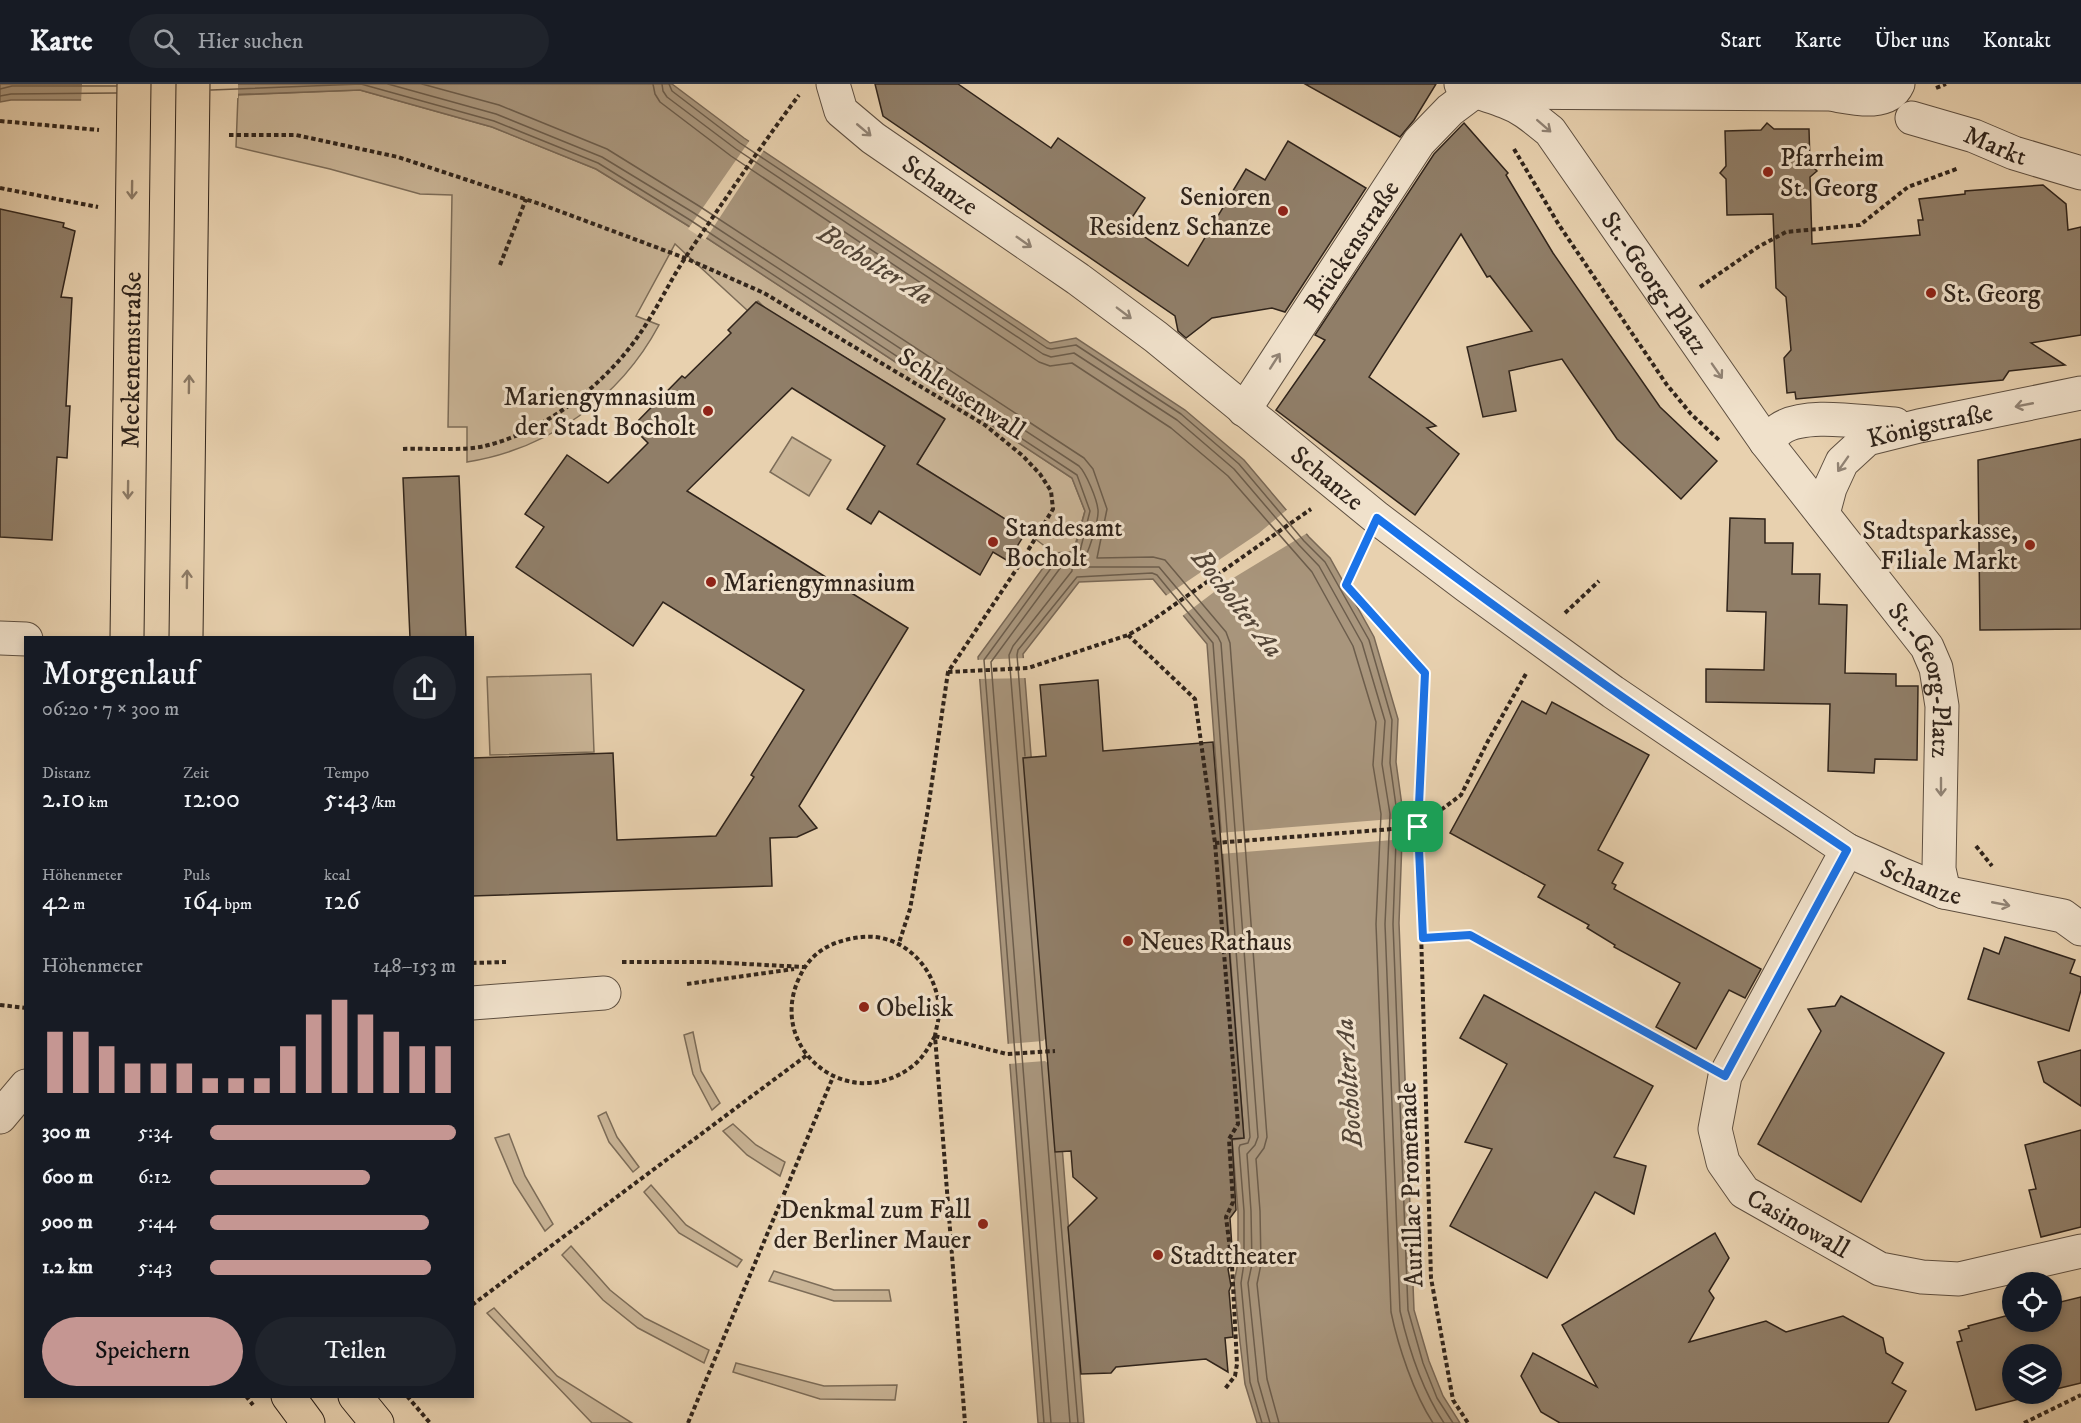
<!DOCTYPE html>
<html lang="de">
<head>
<meta charset="utf-8">
<style>
	body { margin:0; font-family:"IM FELL DW Pica",serif; background:#20242c; color:#f1f3f6; height:100vh; display:flex; flex-direction:column; font-size:22px; white-space:nowrap }
	* { box-sizing:border-box; margin:0 }
	p { font-size:20px; color:#9ea1a6 }
	.icon { flex:none; width:33px; height:33px; fill:none; stroke:currentColor; stroke-width:2; stroke-linecap:round; stroke-linejoin:round }
	.map { position:relative; flex:1; overflow:hidden }
	.drawer { position:absolute; left:24px; top:552px; width:450px; height:762px; display:flex; flex-direction:column; background:#171b24; border-radius:0px; box-shadow:0 3px 9px #0003 }
	.drawer>* { flex:none }
	.tools { position:absolute; left:2002px; top:1188px; display:grid; gap:12px }
	.tools a { display:grid; place-items:center; width:60px; height:60px; border-radius:50%; background:#171b24; box-shadow:0 3px 9px #0003; font-size:30px }
	.pin { position:absolute; display:grid; place-items:center; width:51px; height:51px; color:#fff; margin:-26px; border-radius:12px; box-shadow:0 3px 9px #0006 }
	.round { display:grid; place-items:center; flex:none; width:63px; height:63px; border-radius:32px; background:#20242c }
	.head { display:flex; align-items:center; justify-content:space-between; height:102px; padding:0 18px }
	h1 { font-size:33px; font-weight:600; line-height:45px }
	.metrics { display:grid; grid-template-columns:repeat(3,1fr); gap:9px; height:102px; padding:6px 18px }
	.metrics div { display:grid; align-content:center }
	.metrics b { font-size:26px; font-weight:600 }
	.metrics small { font-size:16px; font-weight:400 }
	.metrics p { font-size:16px }
	.chart { height:168px; padding:12px 18px }
	.chart p { display:flex; justify-content:space-between }
	.chart svg { width:100%; height:108px; margin-top:6px; stroke:#c59692; stroke-width:6 }
	.action { display:flex; gap:12px; margin-top:auto; padding:12px 18px }
	.action a { flex:1; height:69px; border-radius:36px; background:#c59692; color:#111; font-size:24px; font-weight:600; line-height:69px; text-align:center }
	.action a+a { background:#20242c; color:#f1f3f6 }
	ul { padding:0 18px; list-style:none; font-size:20px }
	li { display:grid; grid-template-columns:96px 72px 1fr; align-items:center; height:45px }
	li i { height:15px; border-radius:8px; background:#c59692 }
	header { display:flex; align-items:center; gap:36px; box-sizing:border-box; height:84px; padding:0 30px; background:#171b24; border-bottom:2px solid #363941 }
	header strong { font-size:28px }
	nav { display:flex; gap:33px; margin-inline-start:auto; font-size:21px }
	.search { width:420px; height:54px; background:#20242c; display:flex; align-items:center; gap:15px; box-sizing:border-box; padding:0 21px; border-radius:33px; color:#9ea1a6; font-size:22px }
	.map>svg:first-child { display:block }
</style>
</head>
<body>
<header>
<strong>Karte</strong>
<div class="search"><svg class="icon" aria-label="search" viewBox="0 0 24 24"><circle cx="10" cy="10" r="6"/><path d="M15 15l6 6"/></svg>Hier suchen</div>
<nav><a>Start</a><a>Karte</a><a>Über uns</a><a>Kontakt</a></nav>
</header>
<div class="map">
<svg width="2081" height="1339" viewBox="0 0 2081 1339">
	<rect width="100%" height="100%" fill="#e8d1af"/>
	<filter id="stains"><feTurbulence type="fractalNoise" baseFrequency=".00333" numOctaves="4"/><feColorMatrix values="0 0 0 0 .2 0 0 0 0 .09 0 0 0 0 .02 0 0 0 .5 -.17"/></filter>
	<radialGradient id="worn" r=".72"><stop offset=".6" stop-color="#630" stop-opacity="0"/><stop offset="1" stop-color="#630" stop-opacity=".3"/></radialGradient>
	<g fill="#c9b496" stroke="#7c6c58" stroke-width="1.5">
		<path d="M360,6L492,43L596,85L687,141L1072,394L1085,427L1073,468L1054,469L1026,448L917,380L944,334L784,236L781,240L758,217L748,227L675,160L636,232L659,241C620,314 549,365 467,378V343H448L452,111L420,110L330,85L236,63L238,11Z"/>
		<path d="M792,353L831,376L809,412L770,388Z"/>
		<path d="M591,590L594,668L490,671L487,593Z"/>
		<path d="M693,948L701,987L720,1019L712,1026L693,990L684,951Z"/>
		<path d="M606,1028L617,1053L639,1083L633,1088L609,1058L598,1032Z"/>
		<path d="M733,1040L756,1061L785,1078L780,1092L747,1071L723,1047Z"/>
		<path d="M509,1050L525,1092L553,1140L545,1147L514,1099L495,1054Z"/>
		<path d="M651,1101L686,1141L742,1176L737,1183L679,1149L644,1108Z"/>
		<path d="M571,1162L610,1206L645,1234L709,1266L704,1279L638,1244L603,1216L562,1171Z"/>
		<path d="M774,1187L834,1206H889L891,1217H834L769,1197Z"/>
		<path d="M494,1224L557,1292L632,1339H592L487,1229Z"/>
		<path d="M736,1279L824,1302L897,1301L895,1316L820,1315L733,1288Z"/>
	</g>
	<path fill="#a9967d" stroke="#796856" stroke-width="1.5" d="M0,0H672L744,54L1050,259L1076,254L1185,326L1244,376L1309,453L1330,474L1374,553L1398,635L1396,678L1403,729L1399,839L1414,1226L1429,1277L1443,1312L1460,1339H1257L1245,1300L1240,1258L1234,1198L1238,1179V1127L1232,1056L1244,1054L1207,560L1153,495L1079,498L1023,570L1084,1339H1038L978,573L1054,469L1074,468L1085,427L1072,394L687,141L596,85L492,43L360,6L91,16H11L0,18Z"/>
	<g fill="#e8d1af">
		<path d="M82,0H238V14L81,19Z"/>
		<path d="M750,56L764,66L705,156L688,145Z"/>
		<path d="M1289,424L1309,448L1230,496L1181,533L1164,513L1259,449Z"/>
		<path d="M1026,574L1027,594L976,595L975,576Z"/>
		<path d="M1405,734V755L1220,770L1218,749Z"/>
		<path d="M1048,952L1054,984L1045,977L1008,980L1006,960L1043,957Z"/>
	</g>
	<g fill="none" stroke-linecap="round" stroke-linejoin="round">
		<g stroke="#6c5d4c" stroke-width="1.5">
			<path d="M388,0L496,30L602,73L694,129L1079,382C1086,389 1097,415 1098,426C1099,436 1088,472 1081,480V483H1159L1218,553L1221,559L1258,1053L1255,1061L1247,1070L1251,1127L1252,1180L1248,1199L1258,1297L1270,1339"/>
			<path d="M422,0L499,21L607,65L699,122L1084,374L1093,385L1107,425L1097,474L1153,473L1165,476L1226,548L1230,559L1267,1053L1264,1064L1256,1075L1260,1127L1261,1180L1257,1200L1267,1295L1279,1339"/>
			<path d="M653,0L655,10L660,18L731,72L1039,278L1050,282L1072,279L1171,344L1228,392L1312,488L1353,562L1376,638L1373,681L1381,730L1376,840L1391,1228C1398,1262 1414,1310 1433,1339"/>
			<path d="M662,0L663,7L667,13L736,65L1043,270L1051,273L1074,269L1177,336L1234,385L1299,461L1319,482L1362,559L1385,637L1382,680L1390,730L1385,840L1400,1227C1409,1266 1422,1306 1444,1339"/>
			<path d="M669,0L672,7L740,59L1047,264L1051,265L1076,261L1181,330L1239,380L1304,457L1325,478L1369,556L1392,636L1390,679L1397,729L1393,840L1408,1226L1423,1279L1437,1314L1453,1339"/>
			<path d="M0,5L12,2H116"/>
			<path d="M211,6L361,0L494,37L598,79L690,136L1077,391L1090,427L1079,471L1074,474L1057,476L984,576L1044,1339"/>
			<path d="M0,12L11,10L116,9"/>
			<path d="M1025,672L1017,571L1018,566L1077,493L1152,489L1157,491L1213,559L1250,1053L1248,1059L1240,1061L1239,1064L1244,1127V1179L1241,1199L1250,1298L1262,1339"/>
			<path d="M1055,1069L1078,1339"/>
			<path d="M1051,1339L991,578L1061,483H1072V487L1013,562L1009,571L1070,1339"/>
		</g>
	</g>
	<g fill="#907e68" stroke="#30241b" stroke-width="1.5">
		<path d="M875,0H958L1051,64L1058,54L1145,114L1127,141L1188,182L1246,85L1265,96L1288,57L1366,104L1285,228L1272,224L1212,234L1186,254L1178,247L1175,232L883,32Z"/>
		<path d="M1305,0H1436L1414,36L1400,53Z"/>
		<path d="M1464,39L1508,89L1506,91L1553,169L1660,323L1717,377L1681,415L1617,355L1562,275L1509,287L1516,327L1483,333L1467,263L1532,247L1490,192L1487,193L1461,150L1369,293L1436,342L1427,344L1459,370L1415,431L1276,326L1325,256L1315,251L1434,70Z"/>
		<path d="M1767,39L1774,45H1809L1810,80L1817,87L1810,93L1812,160L1920,151L1918,136H1923L1919,115L1965,110V107L2043,101L2066,120L2068,146L2081,143V251L2031,259L2065,281L2009,287L2003,296L1931,303L1796,315L1795,308L1787,309L1784,274L1791,266L1786,213L1776,204L1773,130L1727,131L1726,95L1720,89L1726,82L1725,47L1761,46Z"/>
		<path d="M0,125L64,139L63,143L75,147L61,213L72,214L66,322H70L67,374L57,373L52,456L0,453Z"/>
		<path d="M756,218L945,335L917,380L1026,448L1008,477L993,468L980,491L879,427L871,440L847,425L885,362L792,304L687,407L908,544L799,722L817,744L797,753L770,754L772,802L472,812V674L613,669L617,756L716,752L754,693L751,691L804,606L663,518L633,562L516,483L544,443L525,430L567,371L608,399L648,359L632,343L682,292L685,294L731,249L728,246Z"/>
		<path d="M2081,355V545L1980,546L1978,376Z"/>
		<path d="M459,392L466,554H410L403,394Z"/>
		<path d="M1730,434L1765,435V459H1793L1792,490H1820L1819,520L1847,521L1845,589L1896,590V602H1918L1917,676L1875,675L1874,689L1828,687L1830,620L1706,618V585L1764,586L1766,528L1727,527Z"/>
		<path d="M1098,596L1103,667L1213,658L1244,1054L1232,1055L1236,1126L1230,1134L1233,1179L1228,1185L1231,1202L1229,1207L1233,1253L1225,1254L1228,1288L1206,1275L1116,1283L1111,1289L1081,1290L1068,1143L1097,1114L1073,1093L1071,1067L1055,1068L1023,674L1046,672L1040,601Z"/>
		<path d="M1522,617L1546,630L1552,618L1649,671L1598,766L1623,779L1612,799L1616,801L1614,805L1761,885L1745,914L1729,906L1696,965L1656,943L1680,899L1614,863L1615,861L1587,844L1589,841L1538,813L1545,801L1450,749Z"/>
		<path d="M2005,853L2075,876L2070,889L2081,893V906L2069,947L1968,915L1984,864L1999,870Z"/>
		<path d="M1484,911L1653,1002L1614,1073L1646,1082L1634,1130L1595,1108L1547,1194L1450,1142L1492,1065L1465,1058L1507,980L1460,954Z"/>
		<path d="M1841,912L1944,969L1861,1118L1758,1060L1821,947L1808,925L1835,922Z"/>
		<path d="M2081,966V1022L2044,998L2038,978Z"/>
		<path d="M2081,1046V1143L2041,1153L2029,1106L2036,1105L2025,1061Z"/>
		<path d="M1715,1149L1729,1174L1709,1207L1714,1214L1689,1258L1766,1237L1786,1248L1843,1232L1883,1254L1886,1269L1903,1279L1892,1299L1906,1307L1888,1339H1560L1541,1328L1521,1292L1533,1269L1597,1303L1562,1241Z"/>
		<path d="M2081,1213V1299L2052,1306V1270H2013V1310H2039L1976,1326L1957,1258L1962,1257L1959,1247L1969,1244L1968,1242L2013,1230V1238H2052V1220Z"/>
	</g>
	<g fill="none" stroke-linecap="round" stroke-linejoin="round">
		<defs>
			<g id="minor">
				<path id="s1" d="M833,0L841,27L873,54L1078,195L1156,253L1377,434L1467,502L1613,608L1753,703L1847,766L1903,791L1944,808L2063,832L2081,845"/>
				<path id="s2" d="M1461,0C1477,10 1490,11 1506,18C1523,24 1536,36 1550,47L1766,358L1927,563L1936,584L1942,622L1939,785L1944,808"/>
				<path d="M1494,8L1829,10C1850,13 1887,24 1898,0"/>
				<path id="s3" d="M1912,34L1974,52L2014,69L2081,89"/>
				<path id="s4" d="M1244,326L1419,58L1450,26L1474,8"/>
				<path d="M1766,358C1770,354 1775,349 1780,345C1805,327 1865,339 1895,340"/>
				<path id="s5" d="M1823,430L1830,404L1842,378L1867,355L1919,342L2081,309"/>
				<path d="M0,554L26,555"/>
				<path id="s6" d="M1847,766L1725,992L1715,1045L1723,1078L1744,1108L1880,1185L1922,1193L1959,1195L2081,1167"/>
				<path d="M472,919L604,909"/>
				<path d="M0,1033L26,1002"/>
			</g>
			<g id="major">
				<path id="s7" d="M127,554L134,0"/>
				<path d="M186,554L193,0"/>
				<path d="M288,1312L308,1339"/>
				<path d="M355,1312L377,1339"/>
			</g>
		</defs>
		<use href="#minor" stroke="#5e4f40" stroke-width="35"/>
		<use href="#major" stroke="#30241b" stroke-width="35"/>
		<g stroke="#30241b" stroke-width="4" stroke-dasharray="4.5 3" stroke-linecap="butt">
			<path d="M1936,4L1946,0"/>
			<path d="M0,37L99,46"/>
			<path d="M229,51H296L398,73L543,121L685,174L764,209L985,341L1023,372L1040,390L1051,407L1053,425L1018,483L948,588L928,725L910,825L899,859"/>
			<path d="M1514,65L1559,141L1667,301L1691,330L1720,357"/>
			<path d="M0,104L98,123"/>
			<path d="M500,181L526,115"/>
			<path d="M1700,203L1758,163L1786,148L1860,141L1908,103L1959,84"/>
			<path d="M403,365C426,364 465,367 485,362C546,347 609,298 643,245C659,221 671,195 687,171C724,117 760,63 799,11"/>
			<path d="M1362,467L1346,501L1425,589L1418,743L1431,1194L1453,1316L1468,1339"/>
			<path d="M1565,529L1599,497"/>
			<path d="M1128,551L1195,615L1215,759L1238,1040L1229,1055L1233,1118L1226,1133L1232,1181L1237,1280L1235,1292L1224,1306"/>
			<path d="M948,588L1028,584L1128,551L1147,540L1311,425"/>
			<path d="M1215,759L1418,743L1461,711L1488,657L1527,588"/>
			<path d="M1976,762L1992,782"/>
			<path d="M1423,854L1470,851L1696,975"/>
			<path d="M622,878H709L804,883"/>
			<path d="M472,879L506,878"/>
			<path d="M687,900L794,885"/>
			<path d="M0,921L26,924"/>
			<path d="M935,952C928,964 922,976 910,984C846,1030 765,963 800,892C812,866 835,856 862,853C904,849 937,885 939,925C940,933 936,944 935,952L965,1339"/>
			<path d="M935,952L1007,970L1055,967"/>
			<path d="M472,1221L807,971"/>
			<path d="M246,1312L253,1321"/>
			<path d="M407,1312L430,1339"/>
			<path d="M688,1339L833,993"/>
			<path d="M2024,1339L2081,1311"/>
		</g>
		<use href="#minor" stroke="#f0e1cb" stroke-width="33"/>
		<use href="#major" stroke="#e8d1af" stroke-width="33"/>
	</g>
	<defs><path id="oneway-shaft" d="M-6 0H5M1.5-3L5.5 0L1.5 3" fill="none" stroke-width="1.6" stroke-linecap="round" stroke-linejoin="round" transform="scale(1.5)"/></defs>
	<g stroke="#908273">
		<use href="#oneway-shaft" transform="translate(1544 42) rotate(41)"/>
		<use href="#oneway-shaft" transform="translate(864 46) rotate(40)"/>
		<use href="#oneway-shaft" transform="translate(1024 158) rotate(35)"/>
		<use href="#oneway-shaft" transform="translate(1124 229) rotate(37)"/>
		<use href="#oneway-shaft" transform="translate(1275 277) rotate(-57)"/>
		<use href="#oneway-shaft" transform="translate(1717 287) rotate(55)"/>
		<use href="#oneway-shaft" transform="translate(2024 321) rotate(169)"/>
		<use href="#oneway-shaft" transform="translate(1843 380) rotate(125)"/>
		<use href="#oneway-shaft" transform="translate(1941 703) rotate(90)"/>
		<use href="#oneway-shaft" transform="translate(2001 820) rotate(11)"/>
	</g>
	<g stroke="#8c7a65">
		<use href="#oneway-shaft" transform="translate(132 106) rotate(91)"/>
		<use href="#oneway-shaft" transform="translate(189 300) rotate(-89)"/>
		<use href="#oneway-shaft" transform="translate(128 406) rotate(91)"/>
		<use href="#oneway-shaft" transform="translate(187 495) rotate(-89)"/>
	</g>
	<g fill="none" stroke-linecap="round" stroke-linejoin="round">
		<defs>
			<path id="route" d="M1377,434C1529,551 1688,659 1847,766L1725,992L1470,851L1423,854L1418,743L1425,589L1346,501Z"/>
		</defs>
		<use href="#route" stroke="#fff" stroke-width="12"/>
		<use href="#route" stroke="#1a73e8" stroke-width="8"/>
	</g>
	<g fill="#8f2418" stroke="#f0e1cb" stroke-width="2">
		<circle cx="1768" cy="88" r="6"/>
		<circle cx="1283" cy="127" r="6"/>
		<circle cx="1931" cy="209" r="6"/>
		<circle cx="708" cy="327" r="6"/>
		<circle cx="993" cy="458" r="6"/>
		<circle cx="2030" cy="461" r="6"/>
		<circle cx="711" cy="498" r="6"/>
		<circle cx="1128" cy="857" r="6"/>
		<circle cx="864" cy="923" r="6"/>
		<circle cx="983" cy="1140" r="6"/>
		<circle cx="1158" cy="1171" r="6"/>
	</g>
	<g text-anchor="middle" stroke-width="6" stroke-linejoin="round" paint-order="stroke">
		<g font-size="26" fill="#30241b" stroke="#f0e1cb">
			<text dy="9" stroke="none"><textPath href="#s3" startOffset="88">Markt</textPath></text>
			<text dy="9" stroke="none"><textPath href="#s1" startOffset="152">Schanze</textPath></text>
			<text dy="9" stroke="none"><textPath href="#s4" startOffset="196">Brückenstraße</textPath></text>
			<text dy="9" stroke="none"><textPath href="#s2" startOffset="286">St.-Georg-Platz</textPath></text>
			<text dy="9" stroke="none"><textPath href="#s7" startOffset="278">Meckenemstraße</textPath></text>
			<text transform="translate(962 309) rotate(33)" y="9">Schleusenwall</text>
			<text dy="9" stroke="none"><textPath href="#s5" startOffset="154">Königstraße</textPath></text>
			<text dy="9" stroke="none"><textPath href="#s1" startOffset="638">Schanze</textPath></text>
			<text dy="9" stroke="none"><textPath href="#s2" startOffset="771">St.-Georg-Platz</textPath></text>
			<text dy="9" stroke="none"><textPath href="#s1" startOffset="1358">Schanze</textPath></text>
			<text transform="translate(1410 1101) rotate(-92)" y="9">Aurillac Promenade</text>
			<text dy="9" stroke="none"><textPath href="#s6" startOffset="444">Casinowall</textPath></text>
		</g>
		<g font-size="26" fill="#30241b" stroke="#f0e1cb" text-anchor="start">
			<text x="1780" y="82">Pfarrheim<tspan x="1780" dy="30">St. Georg</tspan></text>
			<text x="1271" y="121" text-anchor="end">Senioren<tspan x="1271" dy="30">Residenz Schanze</tspan></text>
			<text x="1943" y="218">St. Georg</text>
			<text x="696" y="321" text-anchor="end">Mariengymnasium<tspan x="696" dy="30">der Stadt Bocholt</tspan></text>
			<text x="1005" y="452">Standesamt<tspan x="1005" dy="30">Bocholt</tspan></text>
			<text x="2018" y="455" text-anchor="end">Stadtsparkasse,<tspan x="2018" dy="30">Filiale Markt</tspan></text>
			<text x="723" y="507">Mariengymnasium</text>
			<text x="1140" y="866">Neues Rathaus</text>
			<text x="876" y="932">Obelisk</text>
			<text x="971" y="1134" text-anchor="end">Denkmal zum Fall<tspan x="971" dy="30">der Berliner Mauer</tspan></text>
			<text x="1170" y="1180">Stadttheater</text>
		</g>
		<g font-size="27" font-style="italic" fill="#544638" stroke="#f0e1cb">
			<text transform="translate(876 180) rotate(32)" y="9">Bocholter Aa</text>
			<text transform="translate(1238 519) rotate(52)" y="9">Bocholter Aa</text>
			<text transform="translate(1348 999) rotate(-94)" y="9">Bocholter Aa</text>
		</g>
	</g>
	<rect width="100%" height="100%" filter="url(#stains)"/>
	<rect width="100%" height="100%" fill="url(#worn)"/>
</svg>
<div class="tools">
<a><svg class="icon" aria-label="locate" viewBox="0 0 24 24"><circle cx="12" cy="12" r="6"/><path d="M12 2v4M12 18v4M2 12h4M18 12h4"/></svg></a>
<a><svg class="icon" aria-label="layers" viewBox="0 0 24 24"><path d="M12 4l9 5-9 5-9-5zM3 14l9 5 9-5"/></svg></a>
</div>
<div class="pin" style="left:1418px;top:743px;background:#1e9e55"><svg class="icon" aria-label="arrive" viewBox="0 0 24 24"><path d="M6 21V4h12l-3 4 3 4H6"/></svg></div>
<section class="drawer">
<div class="head"><div><h1>Morgenlauf</h1><p>06:20 · 7 × 300 m</p></div><a class="round"><svg class="icon" aria-label="share" viewBox="0 0 24 24"><path d="M12 15V3M7 8l5-5 5 5M5 13v7h14v-7"/></svg></a></div>
<div class="metrics">
<div><p>Distanz</p><b>2.10<small> km</small></b></div>
<div><p>Zeit</p><b>12:00</b></div>
<div><p>Tempo</p><b>5:43<small> /km</small></b></div>
</div>
<div class="metrics">
<div><p>Höhenmeter</p><b>42<small> m</small></b></div>
<div><p>Puls</p><b>164<small> bpm</small></b></div>
<div><p>kcal</p><b>126</b></div>
</div>
<div class="chart"><p><span>Höhenmeter</span>148–153 m</p>
<svg viewBox="0 0 160 44" preserveAspectRatio="none"><path d="M5 44V19M15 44V19M25 44V25M35 44V32M45 44V32M55 44V32M65 44V38M75 44V38M85 44V38M95 44V25M105 44V12M115 44V6M125 44V12M135 44V19M145 44V25M155 44V25"/></svg>
</div>
<ul>
<li><b>300 m</b>5:34<i style="width:100%"></i></li>
<li><b>600 m</b>6:12<i style="width:65%"></i></li>
<li><b>900 m</b>5:44<i style="width:89%"></i></li>
<li><b>1.2 km</b>5:43<i style="width:90%"></i></li>
</ul>
<div class="action"><a>Speichern</a><a>Teilen</a></div>
</section>
</div>
</body>
</html>
